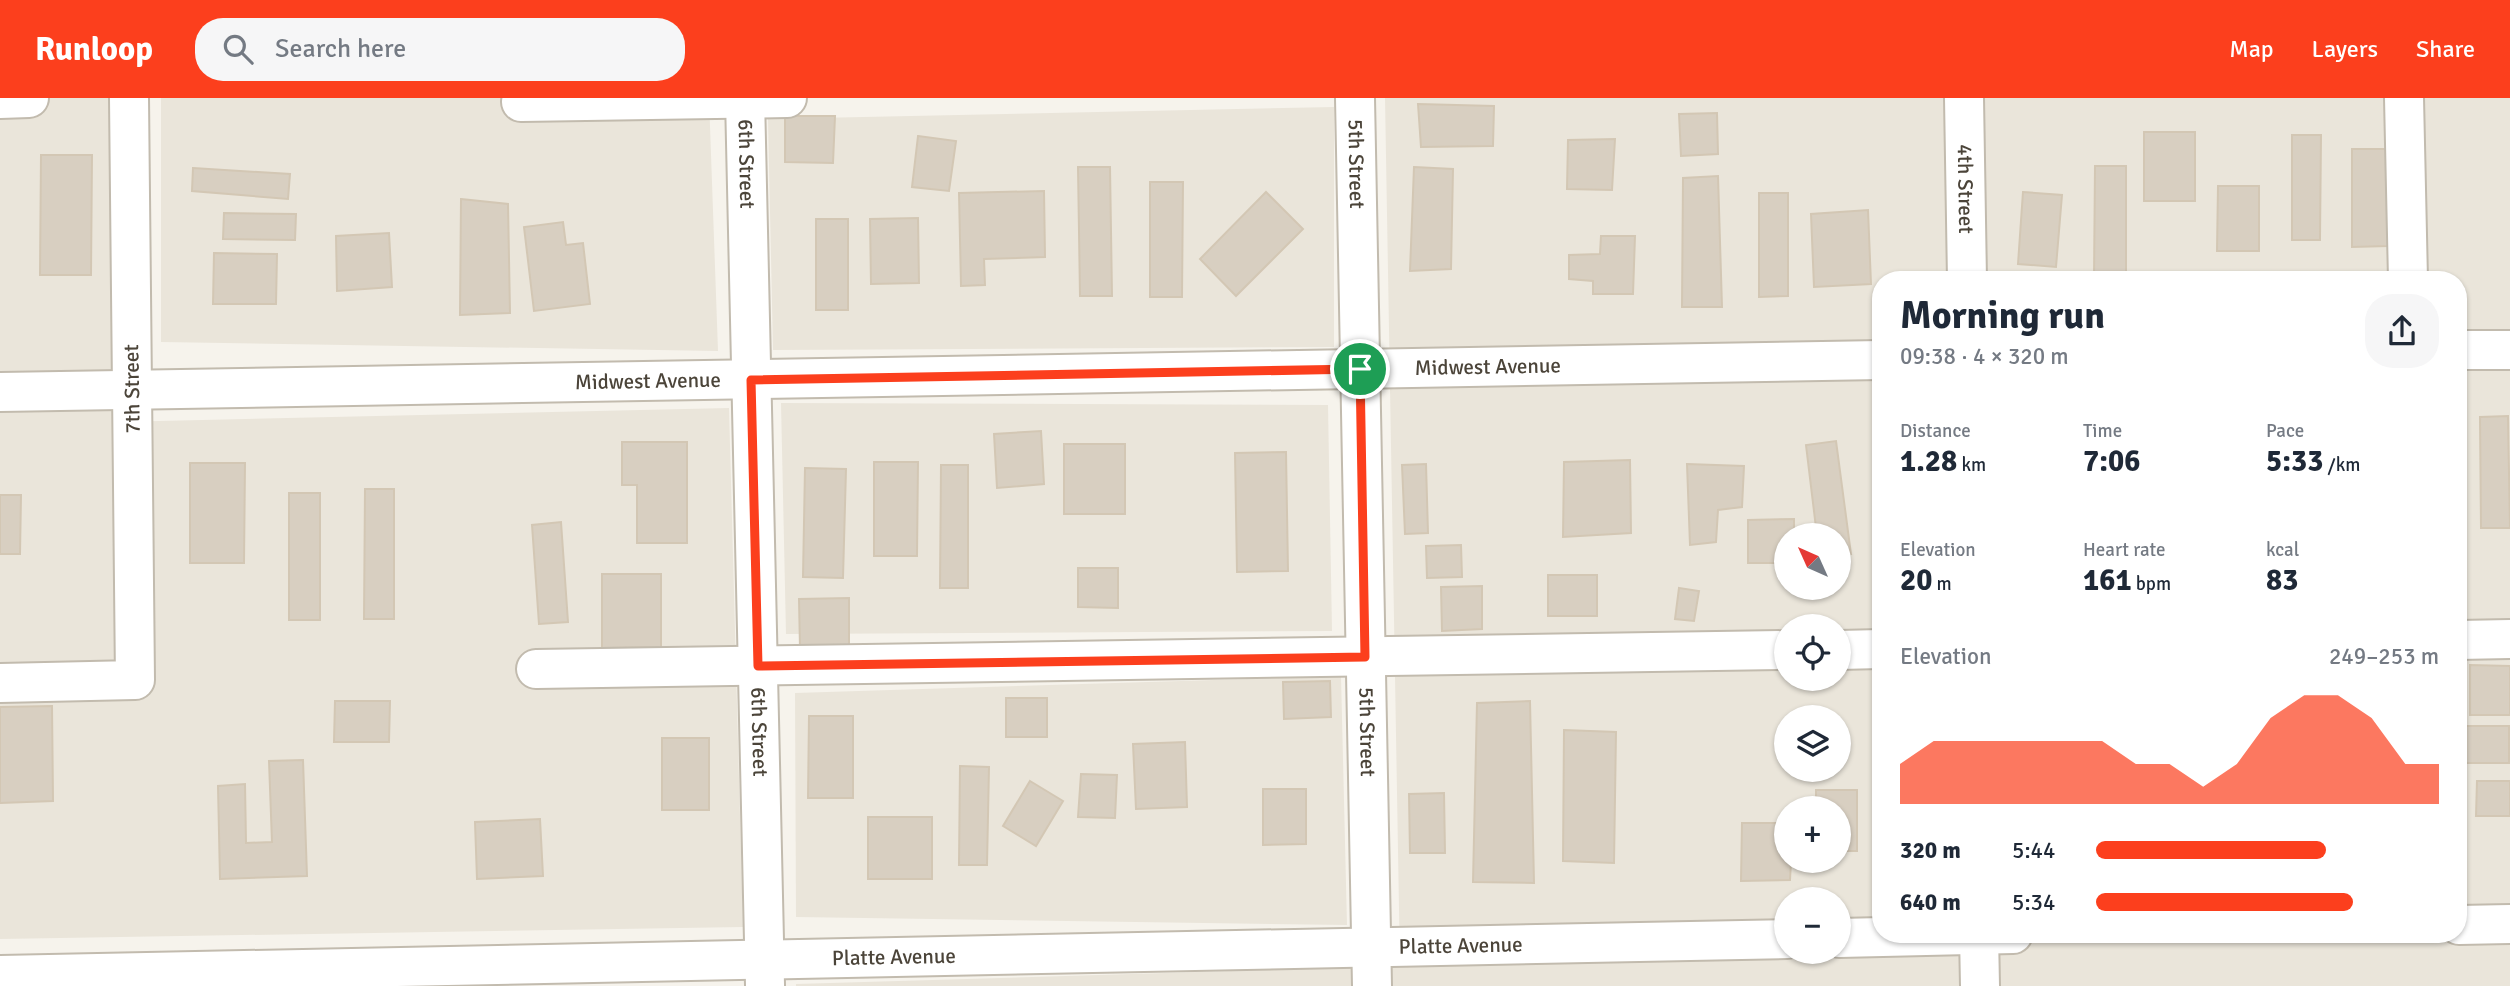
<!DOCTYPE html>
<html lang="en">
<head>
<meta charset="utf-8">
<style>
	body { margin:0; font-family:Signika,sans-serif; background:#f6f6f7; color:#1f2937; height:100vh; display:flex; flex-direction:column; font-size:26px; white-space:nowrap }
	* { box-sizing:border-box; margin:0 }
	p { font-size:23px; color:#747a83 }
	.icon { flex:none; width:38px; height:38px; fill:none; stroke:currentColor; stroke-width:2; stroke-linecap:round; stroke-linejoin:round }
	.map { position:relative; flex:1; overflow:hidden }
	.sheet { position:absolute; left:1872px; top:173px; width:595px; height:672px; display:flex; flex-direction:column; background:#fff; border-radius:28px; box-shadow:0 2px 5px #0004 }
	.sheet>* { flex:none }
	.needle { width:46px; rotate:315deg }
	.controls { position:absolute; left:1774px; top:425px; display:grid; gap:14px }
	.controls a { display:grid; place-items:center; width:77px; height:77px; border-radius:50%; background:#fff; box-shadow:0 2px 5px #0004; font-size:35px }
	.pin { position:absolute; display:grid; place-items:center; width:60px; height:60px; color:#fff; margin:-30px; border:4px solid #fff; border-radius:50%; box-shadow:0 2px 7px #0007 }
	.round { display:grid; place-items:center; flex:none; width:74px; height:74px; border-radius:28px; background:#f6f6f7 }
	.summary { display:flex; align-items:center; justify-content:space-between; height:119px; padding:0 28px }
	h1 { font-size:38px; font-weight:700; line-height:52px }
	.figures { display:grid; grid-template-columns:repeat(3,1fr); gap:10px; height:119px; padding:7px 28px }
	.figures div { display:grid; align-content:center }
	.figures b { font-size:30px; font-weight:700 }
	.figures small { font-size:19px; font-weight:400 }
	.figures p { font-size:19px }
	.chart { height:196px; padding:14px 28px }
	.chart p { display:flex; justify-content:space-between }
	.chart svg { width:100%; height:126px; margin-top:7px; fill:#fc3f1d; opacity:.7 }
	ul { padding:0 28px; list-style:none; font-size:23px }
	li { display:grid; grid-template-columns:112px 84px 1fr; align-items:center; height:52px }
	li i { height:18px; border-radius:9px; background:#fc3f1d }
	header { display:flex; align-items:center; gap:42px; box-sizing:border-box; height:98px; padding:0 35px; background:#fc3f1d; color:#fff }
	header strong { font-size:33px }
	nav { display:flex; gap:38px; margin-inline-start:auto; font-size:24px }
	.search { width:490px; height:63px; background:#f6f6f7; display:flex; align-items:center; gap:18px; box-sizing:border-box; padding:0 24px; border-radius:28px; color:#747a83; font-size:26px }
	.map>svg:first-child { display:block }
</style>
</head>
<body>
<header>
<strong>Runloop</strong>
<div class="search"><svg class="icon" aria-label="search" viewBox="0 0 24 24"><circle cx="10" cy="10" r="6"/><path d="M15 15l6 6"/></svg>Search here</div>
<nav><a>Map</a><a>Layers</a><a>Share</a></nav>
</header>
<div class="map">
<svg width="2510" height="888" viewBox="0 0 2510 888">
	<rect width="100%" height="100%" fill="#f6f3ec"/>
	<g fill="#eae5da" fill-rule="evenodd">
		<path d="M0,0H113L116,324L729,310L743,829L0,841Z"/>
		<path d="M161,0H709L718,253L161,244Z"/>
		<path d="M1385,0H2510V888H796V886L1400,868ZM1881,182H2459V836H1881ZM1787,438H1839V490H1787ZM1787,528H1839V581H1787ZM1787,620H1839V672H1787ZM1787,710H1839V763H1787ZM1787,802H1839V854H1787Z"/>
		<path d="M1334,9V249L773,252L768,21Z"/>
		<path d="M781,305L1328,307L1332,533L786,536Z"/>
		<path d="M1341,578L1347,827L796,819L795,595Z"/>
	</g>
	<g fill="#d8cfc1" stroke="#d3c7b4" stroke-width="2">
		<path d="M1418,6L1494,8L1493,48L1421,49Z"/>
		<path d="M1717,15L1718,56L1681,58L1679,16Z"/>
		<path d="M785,18H835L833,65L785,64Z"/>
		<rect x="2144" y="34" width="51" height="69"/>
		<path d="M2292,37H2321L2320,142H2292Z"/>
		<path d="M918,38L956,43L949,93L912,89Z"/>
		<path d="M1615,41L1612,92L1567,91L1568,42Z"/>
		<path d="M2352,51H2388V148L2352,149Z"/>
		<path d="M41,57H92L91,177H40Z"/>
		<path d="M2095,68H2126V182H2094Z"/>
		<path d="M1078,69H1110L1112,198H1080Z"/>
		<path d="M1414,69L1453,71L1451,171L1410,173Z"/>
		<path d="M193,70L290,76L288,101L192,93Z"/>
		<path d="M1718,78L1722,209H1682L1683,80Z"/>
		<path d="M1150,84H1183L1182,199H1150Z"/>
		<path d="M2218,88H2259V153H2217Z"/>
		<path d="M1044,93L1045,159L984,161L985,187L961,188L959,95Z"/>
		<path d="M1266,94L1303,131L1236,198L1200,161Z"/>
		<path d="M2023,94L2062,97L2056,169L2018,166Z"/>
		<path d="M1759,95H1788V198L1759,199Z"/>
		<path d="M461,101L508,106L510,215L460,217Z"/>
		<path d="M1868,112L1871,186L1814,189L1811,116Z"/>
		<path d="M224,115L296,116L295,142L223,141Z"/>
		<path d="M918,120L919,185L871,186L870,121Z"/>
		<rect x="816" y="121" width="32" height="91"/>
		<path d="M563,124L566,147L583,145L590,206L534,213L524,129Z"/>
		<path d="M389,135L392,189L337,193L336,138Z"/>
		<path d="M1601,138H1635L1633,196H1593V183L1569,181V157L1600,156Z"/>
		<path d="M214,155L277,156L276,206H213Z"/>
		<path d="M2508,318L2510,430H2481L2480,319Z"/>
		<path d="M1041,333L1044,386L997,390L994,336Z"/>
		<path d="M1836,343L1851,456L1839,457V438H1817L1806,347Z"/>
		<path d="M622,344H687V445H637V387H622Z"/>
		<rect x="1064" y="346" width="61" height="70"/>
		<path d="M1286,354L1288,473L1237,474L1235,355Z"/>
		<path d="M1630,362L1631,435L1563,439L1564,364Z"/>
		<path d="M874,364H918L917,458H874Z"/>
		<path d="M190,365H245L244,465H190Z"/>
		<path d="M1426,366L1428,435L1405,436L1402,367Z"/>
		<path d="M1687,366L1744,368L1742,409L1718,412L1716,444L1690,447Z"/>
		<path d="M941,367H968V490H940Z"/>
		<path d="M805,370L846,371L843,480L803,479Z"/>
		<path d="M365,391H394V521H364Z"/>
		<path d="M1881,392V455L1875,454Z"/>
		<rect x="289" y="395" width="31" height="127"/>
		<path d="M0,397H21L20,456H0Z"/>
		<path d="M1794,421V438H1787V465H1748V422Z"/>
		<path d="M561,424L568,524L539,526L532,427Z"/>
		<path d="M1461,447L1462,479L1427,480L1426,448Z"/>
		<path d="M1078,470H1118V510L1078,509Z"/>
		<path d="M602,476H661V549L602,550Z"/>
		<rect x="1548" y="477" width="49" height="41"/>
		<path d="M1482,488V531L1442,533L1441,489Z"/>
		<path d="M1679,490L1699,493L1694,523L1675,521Z"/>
		<path d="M849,500V549L800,550L799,501Z"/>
		<path d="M2470,567L2510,568V617H2470Z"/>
		<path d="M1330,583L1331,619L1284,621L1283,584Z"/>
		<rect x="1006" y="600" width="41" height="39"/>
		<path d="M335,603H390L389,644H334Z"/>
		<path d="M1530,603L1534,785L1473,784L1477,605Z"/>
		<path d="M52,608L53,703L0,705V609Z"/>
		<path d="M809,618H853V700H808Z"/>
		<rect x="2459" y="628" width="50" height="37"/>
		<path d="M1564,632L1616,634L1614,765L1563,763Z"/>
		<rect x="662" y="640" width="47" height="72"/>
		<path d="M1185,644L1187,709L1136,711L1133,646Z"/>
		<path d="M303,662L307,778L220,781L218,688L245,686L246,745L272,744L269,663Z"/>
		<path d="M960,668L989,669L987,767H959Z"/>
		<path d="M1081,676L1117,677L1115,720L1078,719Z"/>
		<path d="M1030,683L1063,703L1036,748L1003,728Z"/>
		<path d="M2477,683H2510V718H2476Z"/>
		<rect x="1873" y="689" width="8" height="65"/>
		<path d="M1263,691H1306V746L1263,747Z"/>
		<path d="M1816,692H1857V753H1839V710H1816Z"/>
		<path d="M1444,695L1445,755H1410L1409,696Z"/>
		<rect x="868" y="719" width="64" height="62"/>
		<path d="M540,721L543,778L477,781L475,724Z"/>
		<path d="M1742,725H1787V763H1791L1790,782L1741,783Z"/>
	</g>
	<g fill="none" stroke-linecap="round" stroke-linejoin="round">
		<defs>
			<g id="minor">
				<path id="s1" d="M745,0L765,887"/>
				<path id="s2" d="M1355,0L1372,888"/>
				<path id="s3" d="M1964,0L1967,182"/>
				<path d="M2404,0L2408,182"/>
				<path d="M0,1L29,0"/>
				<path d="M521,4L787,0"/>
				<path d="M2459,252H2510"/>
				<path id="s4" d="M0,294L1881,262"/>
				<path d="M2459,542L2510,541"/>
				<path d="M1839,552L1881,551"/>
				<path d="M536,571L1787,552"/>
				<path d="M0,585L135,582L129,0"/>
				<path d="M2459,827L2510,826"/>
				<path d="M1979,836L1980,888"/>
				<path d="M1839,840L2013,836"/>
				<path id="s5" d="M0,877L1787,841"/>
			</g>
		</defs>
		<use href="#minor" stroke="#c2bbae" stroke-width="42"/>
		<use href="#minor" stroke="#fff" stroke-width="38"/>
	</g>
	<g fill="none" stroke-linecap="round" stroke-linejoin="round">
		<defs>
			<path id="route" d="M1360,271L1365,559L758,568L751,282Z"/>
		</defs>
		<use href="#route" stroke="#fff" stroke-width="14"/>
		<use href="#route" stroke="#fc3f1d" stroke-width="9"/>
	</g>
	<g text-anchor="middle" stroke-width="6" stroke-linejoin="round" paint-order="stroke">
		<g font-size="21" fill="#4b4439" stroke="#fff">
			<text dy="7" stroke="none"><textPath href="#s1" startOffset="66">6th Street</textPath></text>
			<text dy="7" stroke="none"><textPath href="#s2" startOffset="66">5th Street</textPath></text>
			<text dy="7" stroke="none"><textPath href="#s3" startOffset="91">4th Street</textPath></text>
			<text dy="7" stroke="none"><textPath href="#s4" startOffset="1488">Midwest Avenue</textPath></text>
			<text dy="7" stroke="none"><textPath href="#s4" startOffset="648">Midwest Avenue</textPath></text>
			<text transform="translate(132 291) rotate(-91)" y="7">7th Street</text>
			<text dy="7" stroke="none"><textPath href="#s1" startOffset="634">6th Street</textPath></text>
			<text dy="7" stroke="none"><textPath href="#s2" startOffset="634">5th Street</textPath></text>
			<text dy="7" stroke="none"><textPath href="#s5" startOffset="1461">Platte Avenue</textPath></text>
			<text dy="7" stroke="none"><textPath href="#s5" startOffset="894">Platte Avenue</textPath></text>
		</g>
	</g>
</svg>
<div class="controls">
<a><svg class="needle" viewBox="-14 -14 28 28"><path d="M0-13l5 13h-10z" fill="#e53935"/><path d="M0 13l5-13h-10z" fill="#747a83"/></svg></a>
<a><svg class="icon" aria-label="locate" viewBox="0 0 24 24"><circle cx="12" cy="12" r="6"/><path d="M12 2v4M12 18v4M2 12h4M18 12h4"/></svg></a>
<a><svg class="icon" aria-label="layers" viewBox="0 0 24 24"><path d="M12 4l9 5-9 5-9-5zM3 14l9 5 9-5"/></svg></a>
<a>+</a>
<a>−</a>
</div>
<div class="pin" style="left:1360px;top:271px;background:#1e9e55"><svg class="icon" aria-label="arrive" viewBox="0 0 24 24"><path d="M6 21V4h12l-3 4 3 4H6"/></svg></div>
<section class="sheet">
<div class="summary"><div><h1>Morning run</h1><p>09:38 · 4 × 320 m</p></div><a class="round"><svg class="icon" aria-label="share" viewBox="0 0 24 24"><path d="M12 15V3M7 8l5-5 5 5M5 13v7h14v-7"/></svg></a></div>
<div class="figures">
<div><p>Distance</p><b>1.28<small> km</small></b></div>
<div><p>Time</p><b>7:06</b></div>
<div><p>Pace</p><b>5:33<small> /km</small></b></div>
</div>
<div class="figures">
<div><p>Elevation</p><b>20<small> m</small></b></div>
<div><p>Heart rate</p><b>161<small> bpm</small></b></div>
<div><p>kcal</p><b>83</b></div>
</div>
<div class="chart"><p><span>Elevation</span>249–253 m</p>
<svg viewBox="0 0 160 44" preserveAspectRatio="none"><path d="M0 44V30L10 22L20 22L30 22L40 22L50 22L60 22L70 30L80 30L90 38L100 30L110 14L120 6L130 6L140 14L150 30L160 30V44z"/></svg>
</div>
<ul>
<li><b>320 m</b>5:44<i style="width:67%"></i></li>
<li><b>640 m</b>5:34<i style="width:75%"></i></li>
</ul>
</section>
</div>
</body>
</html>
